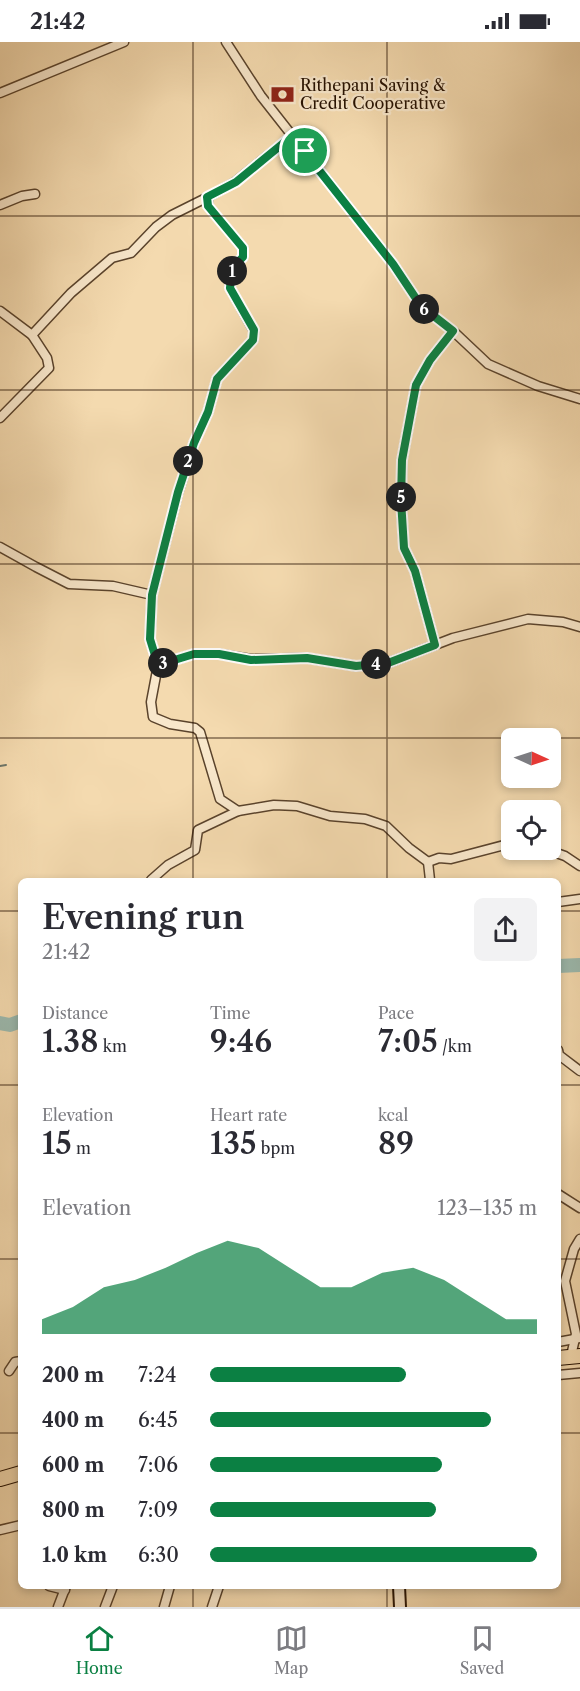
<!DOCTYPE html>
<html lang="en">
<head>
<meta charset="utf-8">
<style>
	body { margin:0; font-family:"Libre Caslon Text",serif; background:#f2f2f3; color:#2b2b33; height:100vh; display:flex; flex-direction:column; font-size:22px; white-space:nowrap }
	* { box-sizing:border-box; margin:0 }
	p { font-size:20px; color:#7c7c81 }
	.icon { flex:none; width:33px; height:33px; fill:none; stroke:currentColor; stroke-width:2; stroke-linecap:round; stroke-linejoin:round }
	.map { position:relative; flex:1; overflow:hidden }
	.side { position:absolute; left:18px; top:836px; width:543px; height:711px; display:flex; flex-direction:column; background:#fff; border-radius:9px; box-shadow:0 3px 9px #0003 }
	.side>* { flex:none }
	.needle { width:39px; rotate:93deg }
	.controls { position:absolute; left:501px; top:686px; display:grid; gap:12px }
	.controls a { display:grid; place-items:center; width:60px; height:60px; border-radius:9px; background:#fff; box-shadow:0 3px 9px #0003; font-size:30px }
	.pin { position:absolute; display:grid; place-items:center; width:51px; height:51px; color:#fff; margin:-26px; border:3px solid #fff; border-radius:50%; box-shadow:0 2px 6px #0007 }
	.km { position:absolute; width:30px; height:30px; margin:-15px; border-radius:50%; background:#222; color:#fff; font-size:16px; line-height:30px; text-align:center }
	.round { display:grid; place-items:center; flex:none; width:63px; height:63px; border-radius:9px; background:#f2f2f3 }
	.headline { display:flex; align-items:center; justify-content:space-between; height:102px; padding:0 24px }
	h1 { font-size:33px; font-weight:600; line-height:45px }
	.metrics { display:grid; grid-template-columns:repeat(3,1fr); gap:9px; height:102px; padding:6px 24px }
	.metrics div { display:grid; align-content:center }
	.metrics b { font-size:30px; font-weight:600 }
	.metrics small { font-size:16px; font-weight:400 }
	.metrics p { font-size:16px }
	.chart { height:168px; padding:12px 24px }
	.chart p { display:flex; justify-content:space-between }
	.chart svg { width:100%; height:108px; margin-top:6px; fill:#0b8043; opacity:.7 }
	ul { padding:0 24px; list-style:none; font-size:20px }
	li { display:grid; grid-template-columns:96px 72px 1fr; align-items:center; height:45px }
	li i { height:15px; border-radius:8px; background:#0b8043 }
	.status { display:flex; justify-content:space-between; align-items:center; height:42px; padding:0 30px; background:#fff; direction:ltr }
	.status svg { height:16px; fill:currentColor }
	.tab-bar { display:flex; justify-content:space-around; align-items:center; height:84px; border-top:2px solid #e1e1e2; background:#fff; font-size:16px; color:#7c7c81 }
	.tab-bar a { display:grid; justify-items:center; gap:3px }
	.tab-bar .on { color:#0b8043 }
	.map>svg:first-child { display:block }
</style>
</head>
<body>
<div class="status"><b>21:42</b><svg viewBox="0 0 49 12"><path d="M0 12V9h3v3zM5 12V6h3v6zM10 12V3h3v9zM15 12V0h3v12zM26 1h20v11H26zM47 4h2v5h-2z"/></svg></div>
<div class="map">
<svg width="580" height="1565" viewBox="0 0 580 1565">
	<rect width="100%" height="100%" fill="#f4daaf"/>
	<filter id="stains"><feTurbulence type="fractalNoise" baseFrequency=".00333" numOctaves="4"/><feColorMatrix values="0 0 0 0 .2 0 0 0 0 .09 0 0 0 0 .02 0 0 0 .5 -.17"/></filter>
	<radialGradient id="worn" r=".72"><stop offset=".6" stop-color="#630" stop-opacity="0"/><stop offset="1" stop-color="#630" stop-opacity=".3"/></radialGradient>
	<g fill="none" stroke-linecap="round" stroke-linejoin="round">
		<path stroke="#6d7669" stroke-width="2" d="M0,724L6,723"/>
		<g stroke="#9cbaaf" stroke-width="14">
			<path d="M558,924L580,923"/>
			<path d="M0,981L10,983L21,979"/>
		</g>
		<defs>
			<g id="minor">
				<path d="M226,0L261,54L393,222L421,264L453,289L488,322L538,344L580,357"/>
				<path d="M0,51L124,0"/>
				<path d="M292,94L235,140L208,155V164L243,206V215L232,226L230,246L254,289L253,298L217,337L208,370L194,401L178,451L152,553L150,597L158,623L194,612H219L251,617L307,616L356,624L388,621L453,596L528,577L563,580L580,585"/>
				<path d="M0,163L22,154L35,152"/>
				<path d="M0,269L32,293"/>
				<path d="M0,376L49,326L47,316L32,293L71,251L112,216L131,211L156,185L172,173L208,155"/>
				<path d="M0,505L36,525L69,542L113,544L152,553"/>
				<path d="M435,603L415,529L404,506L401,458L402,418L416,343L430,318L453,289"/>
				<path d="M158,623L151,660L153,675L170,682L195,686L200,690L220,757L238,769"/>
				<path d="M545,807L565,814L580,824"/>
				<path d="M428,820L430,838"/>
				<path d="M151,838L168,823L195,808L198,788L238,769L274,763L297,764L330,774L365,777L386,784L409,806L428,820L439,816L451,817L512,801"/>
				<path d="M558,860L580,857"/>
				<path d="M558,1008L559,1013L580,1029"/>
				<path d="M558,1152L580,1166"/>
				<path d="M558,1300L580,1296"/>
				<path d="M571,1314L576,1292L565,1239L574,1207L580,1197"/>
				<path d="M9,1329L15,1320L21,1319"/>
				<path d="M558,1333L580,1331"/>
				<path d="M0,1488L21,1483"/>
				<path d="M49,1544L65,1548"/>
				<path d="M58,1565L66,1544"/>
				<path d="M105,1565L113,1544"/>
				<path d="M164,1565L170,1544"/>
				<path d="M212,1565L219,1544"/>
			</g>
			<path id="secondary" d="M399,1544L400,1565"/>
			<g id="trunk">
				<path d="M558,1316L580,1314"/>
				<path d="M0,1437L21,1431"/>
			</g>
		</defs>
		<use href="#minor" stroke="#5a432c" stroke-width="11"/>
		<use href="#secondary" stroke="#261101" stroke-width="14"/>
		<use href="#trunk" stroke="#261101" stroke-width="16"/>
		<use href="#minor" stroke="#f8e7cb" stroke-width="8"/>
		<use href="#secondary" stroke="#f8e7cb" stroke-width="10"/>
		<use href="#trunk" stroke="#f4daaf" stroke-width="14"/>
	</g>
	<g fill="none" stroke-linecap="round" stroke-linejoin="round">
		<defs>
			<path id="route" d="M292,94L393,222L421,264L453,289L430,318L416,343L402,418L401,458L404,506L415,529L435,603L388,621L356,624L307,616L251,618L219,612H194L158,623L150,597L152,553L178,450L194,401L208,370L217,337L253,298L254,288L230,246L232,226L243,215V206L208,164L207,155L236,140Z"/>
		</defs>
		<use href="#route" stroke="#fff" stroke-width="12"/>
		<use href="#route" stroke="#0b8043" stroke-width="8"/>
	</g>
	<path fill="none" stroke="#261101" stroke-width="1.5" stroke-opacity="0.55" d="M193,0V838M387,0V838M0,174H580M0,348H580M0,522H580M0,696H580M0,869H21M558,869H580M0,1043H21M558,1043H580M0,1217H21M558,1217H580M0,1391H21M558,1391H580M193,1544V1565M387,1544V1565"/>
	<defs>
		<symbol id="bank-bare" viewBox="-9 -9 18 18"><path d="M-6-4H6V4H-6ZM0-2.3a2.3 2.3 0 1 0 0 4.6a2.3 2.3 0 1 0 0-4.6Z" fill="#8f2418" stroke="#f8e7cb" stroke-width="2.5" paint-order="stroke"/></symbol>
	</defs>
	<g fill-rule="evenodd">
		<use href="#bank-bare" x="266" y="36" width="33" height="33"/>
	</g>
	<g text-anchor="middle" stroke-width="4.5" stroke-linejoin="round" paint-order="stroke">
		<g font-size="16" fill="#261101" stroke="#f8e7cb" text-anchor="start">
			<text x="300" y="49">Rithepani Saving &amp;<tspan x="300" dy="18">Credit Cooperative</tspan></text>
		</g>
	</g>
	<rect width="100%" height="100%" filter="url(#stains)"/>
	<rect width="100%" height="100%" fill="url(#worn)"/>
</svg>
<div class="controls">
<a><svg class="needle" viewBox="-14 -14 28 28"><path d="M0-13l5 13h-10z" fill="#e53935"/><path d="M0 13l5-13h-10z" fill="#7c7c81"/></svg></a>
<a><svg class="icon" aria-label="locate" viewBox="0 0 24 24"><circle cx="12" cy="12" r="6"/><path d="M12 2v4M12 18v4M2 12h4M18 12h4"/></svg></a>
</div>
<div class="pin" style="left:305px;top:109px;background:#1e9e55"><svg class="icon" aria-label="arrive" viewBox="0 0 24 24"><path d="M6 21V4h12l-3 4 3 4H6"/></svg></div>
<b class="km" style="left:232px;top:229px">1</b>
<b class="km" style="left:188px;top:419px">2</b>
<b class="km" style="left:163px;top:621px">3</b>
<b class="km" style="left:376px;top:622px">4</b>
<b class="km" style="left:401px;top:455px">5</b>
<b class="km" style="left:424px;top:267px">6</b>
<section class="side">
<div class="headline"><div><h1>Evening run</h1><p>21:42</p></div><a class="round"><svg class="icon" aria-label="share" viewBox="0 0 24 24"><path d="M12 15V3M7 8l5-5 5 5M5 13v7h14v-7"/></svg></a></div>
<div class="metrics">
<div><p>Distance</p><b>1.38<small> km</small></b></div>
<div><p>Time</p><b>9:46</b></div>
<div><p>Pace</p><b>7:05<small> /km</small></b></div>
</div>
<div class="metrics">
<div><p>Elevation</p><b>15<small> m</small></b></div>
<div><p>Heart rate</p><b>135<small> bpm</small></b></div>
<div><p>kcal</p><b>89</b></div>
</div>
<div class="chart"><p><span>Elevation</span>123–135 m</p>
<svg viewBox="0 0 160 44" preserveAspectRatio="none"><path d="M0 44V38L10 33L20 25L30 22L40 17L50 11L60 6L70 9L80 17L90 25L100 25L110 19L120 17L130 22L140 30L150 38L160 38V44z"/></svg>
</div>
<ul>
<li><b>200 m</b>7:24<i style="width:60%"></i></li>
<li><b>400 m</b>6:45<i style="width:86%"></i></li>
<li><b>600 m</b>7:06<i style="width:71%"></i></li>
<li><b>800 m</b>7:09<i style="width:69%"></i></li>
<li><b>1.0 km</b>6:30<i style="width:100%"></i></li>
</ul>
</section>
</div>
<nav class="tab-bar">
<a class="on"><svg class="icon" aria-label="home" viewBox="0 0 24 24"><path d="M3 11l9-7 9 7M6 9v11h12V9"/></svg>Home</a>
<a><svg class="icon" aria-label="map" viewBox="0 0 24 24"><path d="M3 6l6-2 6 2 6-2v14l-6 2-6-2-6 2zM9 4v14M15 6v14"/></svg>Map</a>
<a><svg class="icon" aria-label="saved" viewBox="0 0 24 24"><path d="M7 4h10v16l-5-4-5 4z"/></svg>Saved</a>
</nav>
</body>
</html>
